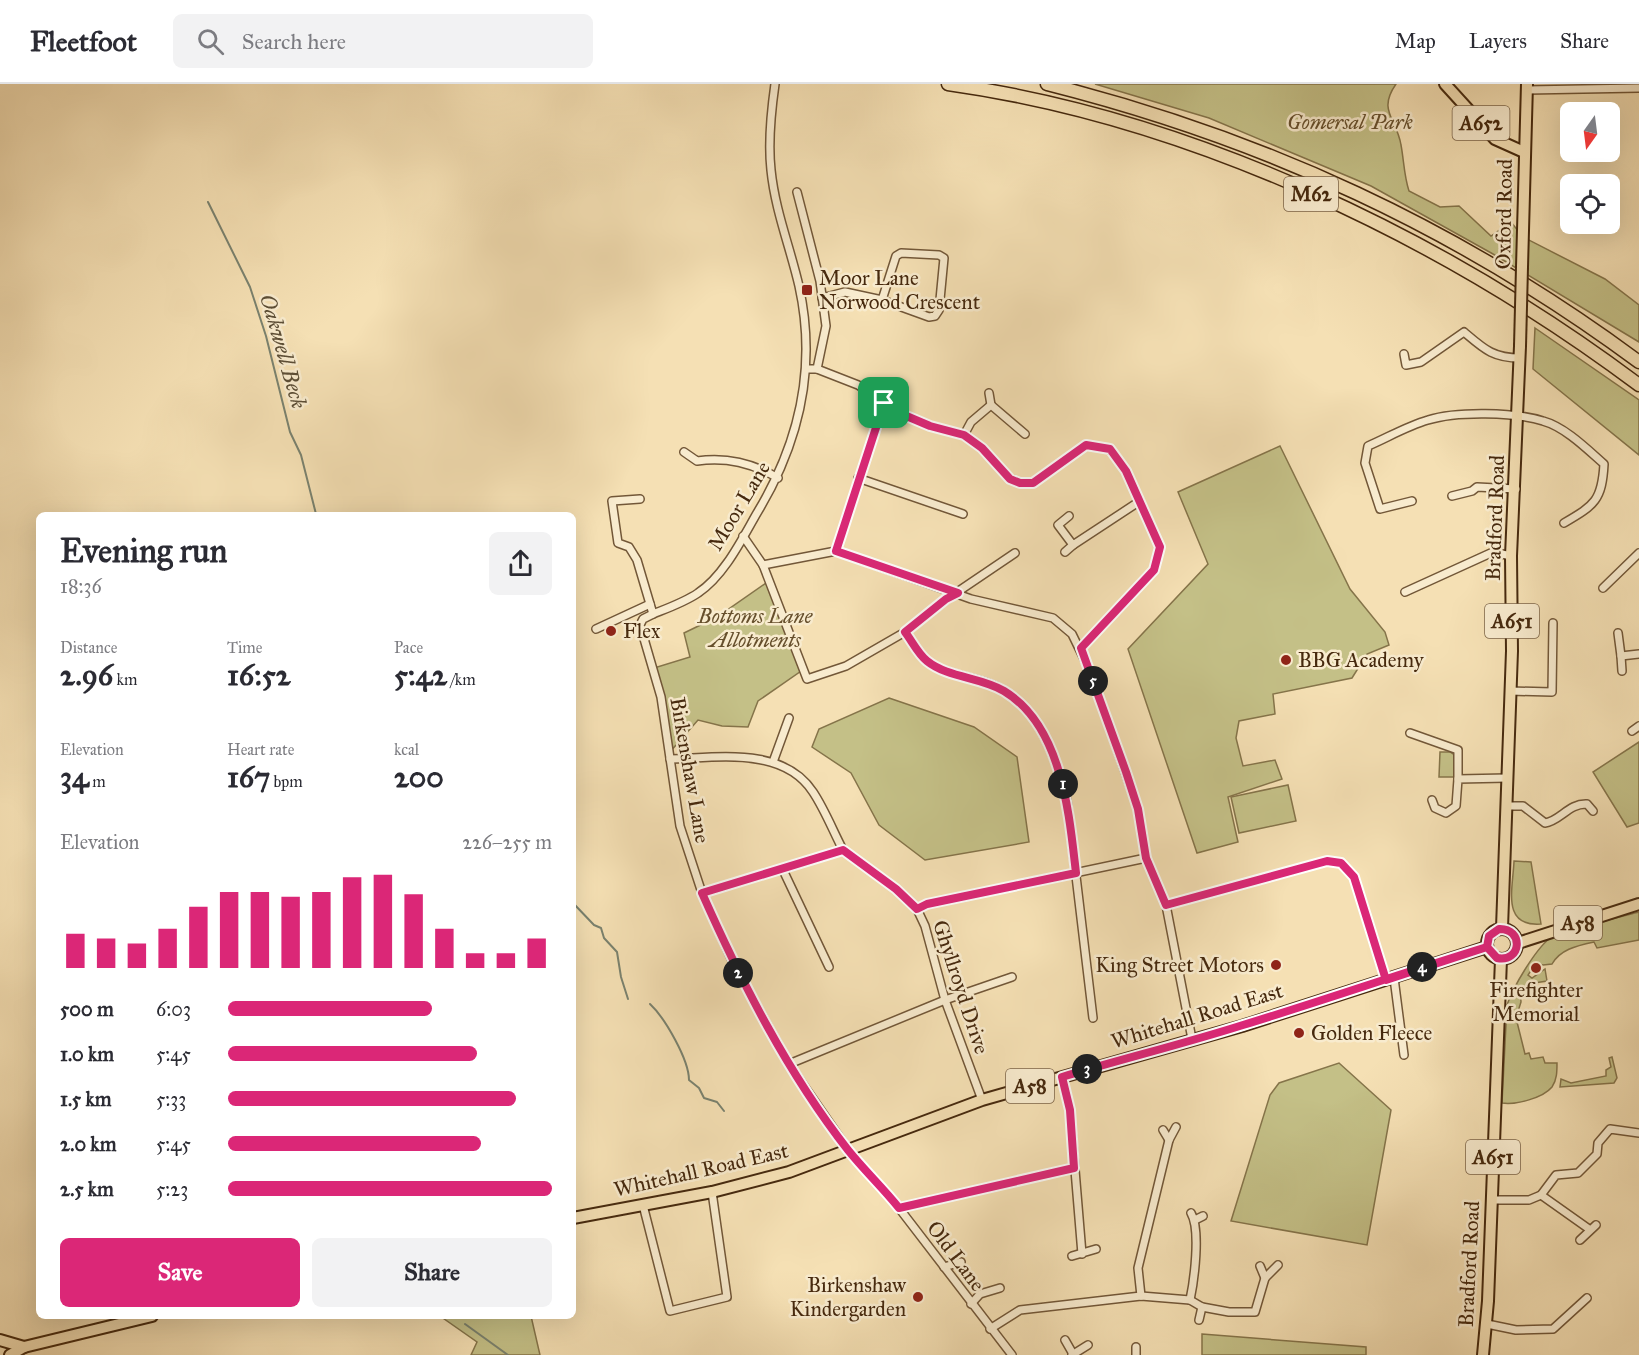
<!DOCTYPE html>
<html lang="en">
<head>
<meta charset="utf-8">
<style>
	body { margin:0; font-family:"IM FELL Great Primer",serif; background:#f2f2f3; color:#2b2b33; height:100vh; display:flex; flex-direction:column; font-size:22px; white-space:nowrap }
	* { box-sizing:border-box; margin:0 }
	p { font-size:20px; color:#7c7c81 }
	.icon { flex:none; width:33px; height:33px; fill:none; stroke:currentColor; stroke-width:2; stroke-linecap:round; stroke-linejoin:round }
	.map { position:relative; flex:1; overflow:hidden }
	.sheet { position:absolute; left:36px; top:428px; width:540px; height:807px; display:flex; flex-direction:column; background:#fff; border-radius:9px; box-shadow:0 6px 24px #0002 }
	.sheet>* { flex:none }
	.needle { width:39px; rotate:194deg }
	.controls { position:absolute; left:1560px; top:18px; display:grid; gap:12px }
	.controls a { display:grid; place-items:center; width:60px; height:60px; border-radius:9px; background:#fff; box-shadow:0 6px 24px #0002; font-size:30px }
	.pin { position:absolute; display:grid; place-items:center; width:51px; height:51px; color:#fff; margin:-26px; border-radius:12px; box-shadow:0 3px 9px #0006 }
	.km { position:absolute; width:30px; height:30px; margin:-15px; border-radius:50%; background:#222; color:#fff; font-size:16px; line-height:30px; text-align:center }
	.round { display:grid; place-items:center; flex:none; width:63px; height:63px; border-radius:9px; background:#f2f2f3 }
	.summary { display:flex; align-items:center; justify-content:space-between; height:102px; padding:0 24px }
	h1 { font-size:33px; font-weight:800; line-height:45px }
	.stats { display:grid; grid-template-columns:repeat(3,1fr); gap:9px; height:102px; padding:6px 24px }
	.stats div { display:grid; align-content:center }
	.stats b { font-size:30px; font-weight:800 }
	.stats small { font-size:16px; font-weight:400 }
	.stats p { font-size:16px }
	.chart { height:168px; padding:12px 24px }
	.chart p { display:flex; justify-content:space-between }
	.chart svg { width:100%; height:108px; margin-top:6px; stroke:#db2777; stroke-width:6 }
	.primary-button { display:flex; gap:12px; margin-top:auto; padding:12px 24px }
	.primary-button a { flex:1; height:69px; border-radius:9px; background:#db2777; color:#fff; font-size:24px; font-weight:800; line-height:69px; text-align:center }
	.primary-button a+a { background:#f2f2f3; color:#2b2b33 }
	ul { padding:0 24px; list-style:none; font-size:20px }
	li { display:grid; grid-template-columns:96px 72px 1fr; align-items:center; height:45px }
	li i { height:15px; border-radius:8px; background:#db2777 }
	header { display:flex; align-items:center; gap:36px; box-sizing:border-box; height:84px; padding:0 30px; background:#fff; border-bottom:2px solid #e1e1e2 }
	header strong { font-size:28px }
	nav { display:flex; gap:33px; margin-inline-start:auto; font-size:21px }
	.search { width:420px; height:54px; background:#f2f2f3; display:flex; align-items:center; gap:15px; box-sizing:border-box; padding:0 21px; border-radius:9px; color:#7c7c81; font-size:22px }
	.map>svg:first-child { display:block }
</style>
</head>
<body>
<header>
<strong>Fleetfoot</strong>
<div class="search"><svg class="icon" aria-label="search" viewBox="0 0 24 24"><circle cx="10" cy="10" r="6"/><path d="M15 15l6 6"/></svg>Search here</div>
<nav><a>Map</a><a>Layers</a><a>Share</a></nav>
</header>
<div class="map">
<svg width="1639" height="1271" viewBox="0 0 1639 1271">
	<rect width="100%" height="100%" fill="#f5e0b4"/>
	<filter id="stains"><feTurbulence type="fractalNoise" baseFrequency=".00333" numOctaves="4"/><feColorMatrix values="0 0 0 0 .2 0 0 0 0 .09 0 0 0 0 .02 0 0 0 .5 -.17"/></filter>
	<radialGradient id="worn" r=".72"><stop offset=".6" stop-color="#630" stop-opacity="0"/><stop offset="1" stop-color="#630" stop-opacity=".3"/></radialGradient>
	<g fill="#c4c087" stroke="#85744a" stroke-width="1.5">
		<path d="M1095,0H1396C1377,27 1397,35 1401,61C1404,77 1404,92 1409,107L1440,123L1459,122L1491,152L1511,138L1523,153L1605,195L1639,221V258L1493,170L1371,102L1209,34Z"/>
		<path d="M1535,244L1639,316V371L1533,285Z"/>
		<path d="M1280,362L1350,505L1385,548L1389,561L1367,570L1352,594L1273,610L1275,630L1239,637L1236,654L1243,682L1275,676L1282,695L1228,713L1238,758L1197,769L1128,565L1208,480L1178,408Z"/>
		<path d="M769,497L804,585L758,617L748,643L722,642L698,636L669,669L654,584L690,573L684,549L717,533Z"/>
		<path d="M889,614L974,643L1017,673L1029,758L925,776L879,741L851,689L812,663L819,645Z"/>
		<path d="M1639,658V739L1627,743L1593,688Z"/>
		<path d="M1440,668H1450L1456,672L1455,693H1439Z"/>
		<path d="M1288,701L1296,737L1239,749L1231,713Z"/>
		<path d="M1514,777L1531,778L1541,840C1501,843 1513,805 1514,777Z"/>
		<path d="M1639,828V856L1597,864L1594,858C1575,862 1560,866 1552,880L1543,881L1536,879L1528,891L1532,894L1545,885L1547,897L1527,900L1528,903L1520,905L1521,918L1516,934L1525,970L1529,969L1531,975L1543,973L1545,979H1557C1557,987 1557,996 1552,1003C1543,1014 1516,1021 1502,1019L1507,921C1513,903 1535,866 1550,854C1558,848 1624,832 1639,828Z"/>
		<path d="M1612,973L1617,994L1614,999L1560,1003L1561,995L1571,999L1606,992V986L1611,983L1609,974Z"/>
		<path d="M1339,979L1391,1026L1367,1161L1231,1137L1270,1011L1279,999Z"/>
		<path d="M440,1232H531L540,1271H471L477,1258Z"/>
		<path d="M1202,1250L1366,1263V1271H1202Z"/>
	</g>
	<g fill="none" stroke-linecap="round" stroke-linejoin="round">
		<g stroke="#7a826f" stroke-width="2">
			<path d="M208,118L250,203L266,252L290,348L301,371L316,430"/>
			<path d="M573,819L594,841L601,844L604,854L617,868L621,893L628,915"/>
			<path d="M650,920C665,934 689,976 689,996L699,1004L704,1014L717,1018L724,1027"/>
			<path d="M465,1240L508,1271"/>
		</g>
		<defs>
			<g id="street">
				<path d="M1527,6L1639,4"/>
				<path d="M797,108L820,197L826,242L817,285H806"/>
				<path d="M822,214L845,208L882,216L896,172L901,169L939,171L944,174L939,226L935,232L929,233L882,216"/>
				<path d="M1404,270L1406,281L1421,278L1464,248C1484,265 1493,274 1520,274"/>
				<path d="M817,285L858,301L896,328L930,342L964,351L982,364L1010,395L1020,399H1033L1086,361L1110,365L1126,387L1160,463L1154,486L1081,564"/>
				<path d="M989,309L991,321"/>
				<path d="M964,351L971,338L991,321L1025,350"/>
				<path d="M684,368L697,377C727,373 752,379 778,394"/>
				<path d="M858,394L963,430"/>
				<path d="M1452,412L1472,407L1477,403L1516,405"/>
				<path d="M640,415L612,417L618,459L629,463L637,476L653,530C668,524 685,518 698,509C724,492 742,455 757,429C800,358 817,283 799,202C790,163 775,126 771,86C768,59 771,28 775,0"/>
				<path d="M1412,417L1380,425L1365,379L1368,362C1387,354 1407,342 1428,336C1457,327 1514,328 1543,337C1565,343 1587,365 1604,380C1602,416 1595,421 1564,439"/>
				<path d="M1069,432L1058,441L1073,461L1140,417"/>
				<path d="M743,452L763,481L807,595L846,582L905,548L947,515L1015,469"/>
				<path d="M836,467L884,319"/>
				<path d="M1065,468L1073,461"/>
				<path d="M763,481L836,467L971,515L1053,534L1072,550L1090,587L1138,725L1146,774L1166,821L1192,955"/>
				<path d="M1603,504L1639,469"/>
				<path d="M1405,508L1493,468L1511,472"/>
				<path d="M653,530L643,535L640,541L661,613L680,742L702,809L734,881L789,980L849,1067L899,1124L1012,1271"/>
				<path d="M596,545L650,520"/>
				<path d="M905,548C912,557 918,570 927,577C949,594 981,592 1005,607C1042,631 1057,677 1067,717L1093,934"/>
				<path d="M1618,549L1621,572L1639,570"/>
				<path d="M1621,572L1622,587"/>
				<path d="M1510,607L1552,608L1553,539"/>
				<path d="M1632,647L1639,642"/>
				<path d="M1410,649L1458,666V695"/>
				<path d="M670,675C717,674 783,662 813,708C825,726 833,747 843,766"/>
				<path d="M773,678L789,634"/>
				<path d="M1432,716L1435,724L1446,729L1456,722L1458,695L1507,694"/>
				<path d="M1507,722H1523L1545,739C1560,737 1569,719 1587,720L1593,727"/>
				<path d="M783,786L829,883"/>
				<path d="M702,809L843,766L896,805L917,825L925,842L945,916L982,1016"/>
				<path d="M1166,821L1327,777L1341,779L1354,793L1386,896"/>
				<path d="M917,825L927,820L1146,774"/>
				<path d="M1394,894L1404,971"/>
				<path d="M789,980L945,916L1012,893"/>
				<path d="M1062,993L1070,1026L1082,1170"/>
				<path d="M1163,1046L1169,1056"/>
				<path d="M1541,1111L1589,1145"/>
				<path d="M1492,1116H1529L1541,1111L1556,1091L1578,1089L1597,1070L1598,1059L1610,1045L1639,1049"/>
				<path d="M643,1121L670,1227L727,1213L712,1108"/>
				<path d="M899,1124L1074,1084"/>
				<path d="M1195,1136L1203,1132"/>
				<path d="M1580,1156L1596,1141"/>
				<path d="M1072,1172L1096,1165"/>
				<path d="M1260,1182L1265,1194"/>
				<path d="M944,1183L961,1178"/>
				<path d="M1141,1212L1138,1184L1169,1056L1176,1043"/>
				<path d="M1190,1216C1194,1197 1201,1146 1191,1129"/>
				<path d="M971,1220L980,1210L1000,1204"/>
				<path d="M1199,1236L1202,1223"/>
				<path d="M1487,1240L1516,1246L1553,1245L1587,1214"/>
				<path d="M990,1245L1020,1226L1141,1212L1190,1216L1202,1223L1229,1228H1255L1265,1194L1278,1181"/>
				<path d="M1065,1256L1073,1270"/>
				<path d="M1136,1263V1271"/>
				<path d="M1072,1271L1088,1261"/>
			</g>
			<g id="primary">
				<path d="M1445,0L1495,55L1524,68"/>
				<path d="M1522,183L1527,0"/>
				<path d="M1502,844L1512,567L1511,472L1520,262"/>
				<circle cx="1502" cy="860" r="15"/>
				<path d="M1518,859L1639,820"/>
				<path d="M573,1134L712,1108L789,1088L982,1016L1242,942L1487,863"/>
				<path d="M0,1256L24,1263"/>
				<path d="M10,1271L24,1263L152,1232"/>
				<path d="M1483,1271L1488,1217L1501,875"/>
			</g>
			<g id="highway">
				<path d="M948,0C1192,34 1443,154 1639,301"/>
				<path d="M1047,0C1265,55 1458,144 1639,278"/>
			</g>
		</defs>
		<use href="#street" stroke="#725738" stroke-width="10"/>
		<use href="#primary" stroke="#46290e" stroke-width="14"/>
		<use href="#highway" stroke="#46290e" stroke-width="15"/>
		<use href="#street" stroke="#f8ebce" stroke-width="7"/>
		<use href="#primary" stroke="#f5e0b4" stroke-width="10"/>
		<use href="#highway" stroke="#f5e0b4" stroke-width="12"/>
		<defs>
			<path id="primary-bridge" d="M1520,262L1522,183"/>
		</defs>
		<use href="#primary-bridge" stroke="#46290e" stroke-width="14" stroke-linecap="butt"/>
		<use href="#primary-bridge" stroke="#f5e0b4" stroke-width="10"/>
	</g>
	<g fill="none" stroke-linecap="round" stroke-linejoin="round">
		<defs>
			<path id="route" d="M884,319L836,467L958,509L946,515L905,548C912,557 918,570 927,577C948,594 981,593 1004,607C1062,642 1069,729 1076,789L927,820L917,825L896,805L843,766L702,809C742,899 787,988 848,1066C864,1086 883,1104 899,1124L1074,1084L1070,1026L1062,993C1122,975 1183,960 1243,941C1325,916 1405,888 1487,863L1489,852L1499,845C1524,844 1522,879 1497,874L1487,863L1386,896L1354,793L1341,779L1327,777L1166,821L1146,774L1138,725L1126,688L1081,564L1154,486L1160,463L1126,387L1110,365L1086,361L1033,399H1020L1010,395L982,364L964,351L930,342L897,328L884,319"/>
		</defs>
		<use href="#route" stroke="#fff" stroke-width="12"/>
		<use href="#route" stroke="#db2777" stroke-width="8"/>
	</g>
	<g fill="#8f2418" stroke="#f8ebce" stroke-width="2">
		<rect x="801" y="200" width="12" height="12" rx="3"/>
		<circle cx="611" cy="547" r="6"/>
		<circle cx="1286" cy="576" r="6"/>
		<circle cx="1276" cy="881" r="6"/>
		<circle cx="1536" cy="884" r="6"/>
		<circle cx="1299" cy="949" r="6"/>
		<circle cx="918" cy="1213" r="6"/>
	</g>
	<g text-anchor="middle" stroke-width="5" stroke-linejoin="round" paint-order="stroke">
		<g fill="#f8ebce" stroke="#7b6348" stroke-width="1.5">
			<rect x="1452.5" y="22" width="57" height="34" rx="4.5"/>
			<rect x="1284" y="93" width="54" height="34" rx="4.5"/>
			<rect x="1485" y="520" width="54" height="34" rx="4.5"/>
			<rect x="1554" y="822" width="48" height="34" rx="4.5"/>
			<rect x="1006" y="985" width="48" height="34" rx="4.5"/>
			<rect x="1466" y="1056" width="54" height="34" rx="4.5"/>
		</g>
		<g font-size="20" font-weight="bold" fill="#46290e">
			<text x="1481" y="46">A652</text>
			<text x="1311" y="117">M62</text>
			<text x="1512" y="544">A651</text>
			<text x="1578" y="846">A58</text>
			<text x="1030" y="1009">A58</text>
			<text x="1493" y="1080">A651</text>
		</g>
		<g font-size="21" font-style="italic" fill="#664f2c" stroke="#f8ebce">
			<text x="1350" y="45">Gomersal Park</text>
			<text x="755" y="539">Bottoms Lane<tspan x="755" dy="24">Allotments</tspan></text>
		</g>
		<g font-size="21" fill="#46290e" stroke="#f8ebce">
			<text transform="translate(1504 130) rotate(-89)" y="7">Oxford Road</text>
			<text transform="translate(739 422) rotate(-59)" y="7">Moor Lane</text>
			<text transform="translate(1495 434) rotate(-88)" y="7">Bradford Road</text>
			<text transform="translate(690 686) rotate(80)" y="7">Birkenshaw Lane</text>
			<text transform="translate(961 903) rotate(72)" y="7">Ghyllroyd Drive</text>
			<text transform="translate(1197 932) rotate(-17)" y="7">Whitehall Road East</text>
			<text transform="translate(701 1086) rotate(-13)" y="7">Whitehall Road East</text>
			<text transform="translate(956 1172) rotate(53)" y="7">Old Lane</text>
			<text transform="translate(1469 1180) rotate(-87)" y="7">Bradford Road</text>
		</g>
		<g font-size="21" fill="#46290e" stroke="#f8ebce" text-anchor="start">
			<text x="819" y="201">Moor Lane<tspan x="819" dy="24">Norwood Crescent</tspan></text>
			<text x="623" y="554">Flex</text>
			<text x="1298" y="583">BBG Academy</text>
			<text x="1264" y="888" text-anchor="end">King Street Motors</text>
			<text x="1536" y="913" text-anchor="middle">Firefighter<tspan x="1536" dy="24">Memorial</tspan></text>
			<text x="1311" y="956">Golden Fleece</text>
			<text x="906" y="1208" text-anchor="end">Birkenshaw<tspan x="906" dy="24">Kindergarden</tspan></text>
		</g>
		<g font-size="22" font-style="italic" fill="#5c4e36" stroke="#f8ebce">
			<text transform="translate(284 267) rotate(74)" y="8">Oakwell Beck</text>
		</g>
	</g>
	<rect width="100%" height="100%" filter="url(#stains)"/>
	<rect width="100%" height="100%" fill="url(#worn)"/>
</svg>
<div class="controls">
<a><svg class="needle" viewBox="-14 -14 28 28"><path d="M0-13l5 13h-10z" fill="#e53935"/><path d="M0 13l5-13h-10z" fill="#7c7c81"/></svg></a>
<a><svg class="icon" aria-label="locate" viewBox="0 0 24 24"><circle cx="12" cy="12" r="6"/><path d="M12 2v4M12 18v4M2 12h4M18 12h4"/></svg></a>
</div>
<div class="pin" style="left:884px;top:319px;background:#1e9e55"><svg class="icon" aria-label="arrive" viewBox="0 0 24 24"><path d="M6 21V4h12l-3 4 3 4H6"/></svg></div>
<b class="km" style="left:1063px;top:700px">1</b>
<b class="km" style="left:738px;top:889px">2</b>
<b class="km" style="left:1087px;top:985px">3</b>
<b class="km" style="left:1422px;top:883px">4</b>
<b class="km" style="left:1093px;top:597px">5</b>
<section class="sheet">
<div class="summary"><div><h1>Evening run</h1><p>18:36</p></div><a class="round"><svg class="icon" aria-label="share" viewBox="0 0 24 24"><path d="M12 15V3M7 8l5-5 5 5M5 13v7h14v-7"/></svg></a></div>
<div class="stats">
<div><p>Distance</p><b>2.96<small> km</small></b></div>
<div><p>Time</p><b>16:52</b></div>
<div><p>Pace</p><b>5:42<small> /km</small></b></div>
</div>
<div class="stats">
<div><p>Elevation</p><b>34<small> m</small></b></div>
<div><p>Heart rate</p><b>167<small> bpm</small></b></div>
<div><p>kcal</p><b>200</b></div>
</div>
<div class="chart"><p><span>Elevation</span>226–255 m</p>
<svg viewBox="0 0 160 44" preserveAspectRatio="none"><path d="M5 44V30M15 44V32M25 44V34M35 44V28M45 44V19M55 44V13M65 44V13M75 44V15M85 44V13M95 44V7M105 44V6M115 44V14M125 44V28M135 44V38M145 44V38M155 44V32"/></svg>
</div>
<ul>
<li><b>500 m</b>6:03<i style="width:63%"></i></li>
<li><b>1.0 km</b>5:45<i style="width:77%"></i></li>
<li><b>1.5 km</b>5:33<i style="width:89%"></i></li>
<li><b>2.0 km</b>5:45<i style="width:78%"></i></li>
<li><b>2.5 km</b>5:23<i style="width:100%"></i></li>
</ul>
<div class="primary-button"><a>Save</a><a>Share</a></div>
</section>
</div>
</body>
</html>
